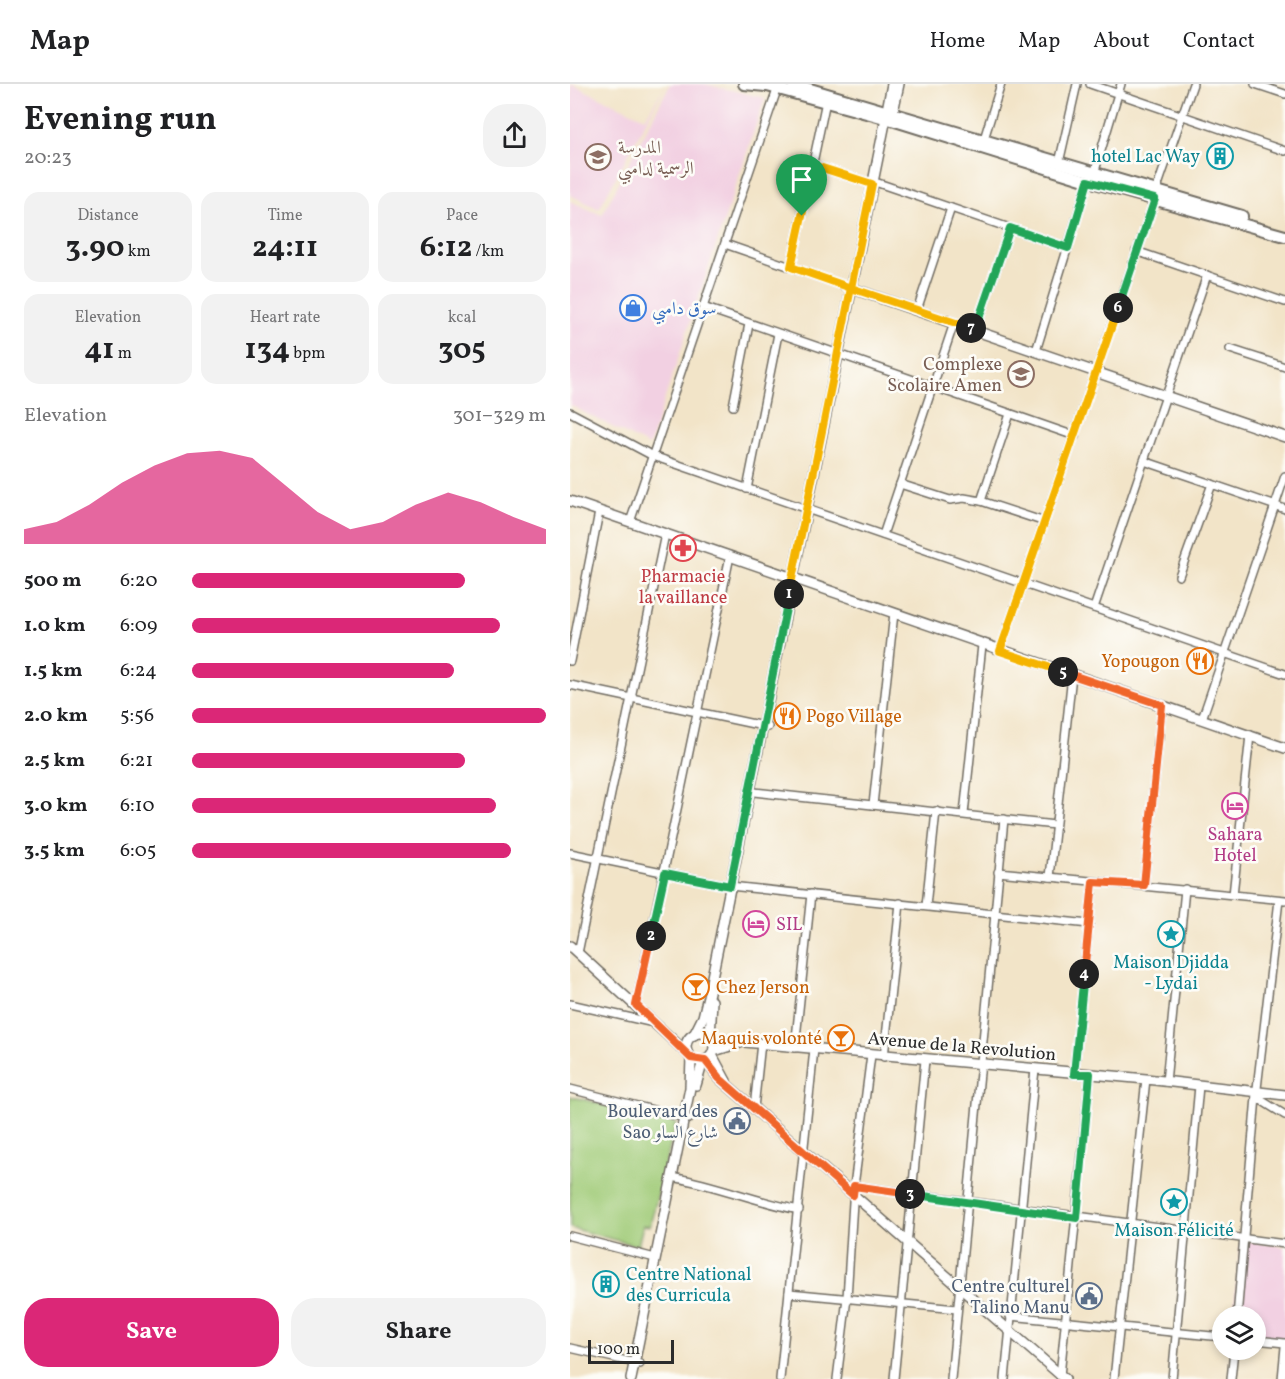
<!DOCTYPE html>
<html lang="en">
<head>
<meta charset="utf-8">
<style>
	body { margin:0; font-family:Vollkorn,Amiri,serif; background:#f2f2f2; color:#202124; height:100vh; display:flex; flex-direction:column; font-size:22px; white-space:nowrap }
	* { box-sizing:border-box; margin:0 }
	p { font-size:20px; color:#757577 }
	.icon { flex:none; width:33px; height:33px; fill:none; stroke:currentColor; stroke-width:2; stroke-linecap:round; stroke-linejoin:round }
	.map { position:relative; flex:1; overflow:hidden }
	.details { display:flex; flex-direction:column; background:#fff; width:570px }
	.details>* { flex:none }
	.buttons { position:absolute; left:642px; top:1222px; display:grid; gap:12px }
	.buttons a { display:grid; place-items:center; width:54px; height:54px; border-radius:50%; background:#fff; box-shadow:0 3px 9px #0003; font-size:30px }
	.scale { position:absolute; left:18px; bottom:15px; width:86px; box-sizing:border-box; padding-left:6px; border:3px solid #2b2b2b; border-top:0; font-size:16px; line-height:21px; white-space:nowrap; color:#2b2b2b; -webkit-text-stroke:4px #fdfcf7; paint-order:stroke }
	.pin { position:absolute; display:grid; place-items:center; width:51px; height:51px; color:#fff; margin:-62px -26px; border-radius:50% 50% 50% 0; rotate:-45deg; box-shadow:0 0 6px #0007 }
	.pin .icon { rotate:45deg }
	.km { position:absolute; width:30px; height:30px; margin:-15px; border-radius:50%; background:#222; color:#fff; font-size:16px; line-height:30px; text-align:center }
	.round { display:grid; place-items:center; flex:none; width:63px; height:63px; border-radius:24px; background:#f2f2f2 }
	.head { display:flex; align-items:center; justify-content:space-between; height:102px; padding:0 24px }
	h1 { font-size:33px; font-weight:700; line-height:45px }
	.stats { display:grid; grid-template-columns:repeat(3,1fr); gap:9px; height:102px; padding:6px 24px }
	.stats div { display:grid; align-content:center; border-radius:15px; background:#f2f2f2; text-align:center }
	.stats b { font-size:30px; font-weight:700 }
	.stats small { font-size:16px; font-weight:400 }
	.stats p { font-size:16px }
	.chart { height:168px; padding:12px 24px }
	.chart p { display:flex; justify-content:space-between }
	.chart svg { width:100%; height:108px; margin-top:6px; fill:#db2777; opacity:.7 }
	.button { display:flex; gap:12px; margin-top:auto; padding:12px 24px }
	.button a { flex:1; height:69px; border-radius:24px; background:#db2777; color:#fff; font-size:24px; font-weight:700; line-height:69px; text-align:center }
	.button a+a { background:#f2f2f2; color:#202124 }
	ul { padding:0 24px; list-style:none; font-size:20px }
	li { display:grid; grid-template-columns:96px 72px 1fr; align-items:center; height:45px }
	li i { height:15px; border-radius:8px; background:#db2777 }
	header { display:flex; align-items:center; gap:36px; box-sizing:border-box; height:84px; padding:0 30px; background:#fff; border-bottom:2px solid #e0e0e0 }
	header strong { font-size:28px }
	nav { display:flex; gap:33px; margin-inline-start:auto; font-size:21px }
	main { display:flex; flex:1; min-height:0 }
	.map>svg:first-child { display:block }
</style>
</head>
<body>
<header>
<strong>Map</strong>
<nav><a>Home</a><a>Map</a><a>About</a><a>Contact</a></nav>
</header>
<main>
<section class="details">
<div class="head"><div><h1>Evening run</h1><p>20:23</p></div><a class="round"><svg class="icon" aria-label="share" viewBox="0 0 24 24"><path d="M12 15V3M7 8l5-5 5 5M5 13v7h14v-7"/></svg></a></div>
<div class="stats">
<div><p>Distance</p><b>3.90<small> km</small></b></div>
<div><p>Time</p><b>24:11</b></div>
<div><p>Pace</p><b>6:12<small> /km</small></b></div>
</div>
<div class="stats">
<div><p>Elevation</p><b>41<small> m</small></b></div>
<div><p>Heart rate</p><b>134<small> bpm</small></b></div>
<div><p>kcal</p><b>305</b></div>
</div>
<div class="chart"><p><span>Elevation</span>301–329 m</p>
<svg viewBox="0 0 160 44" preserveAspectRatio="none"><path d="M0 44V38L10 35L20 28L30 19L40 12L50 7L60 6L70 9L80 20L90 31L100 38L110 35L120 28L130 23L140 27L150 33L160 38V44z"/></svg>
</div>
<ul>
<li><b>500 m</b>6:20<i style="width:77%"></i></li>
<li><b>1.0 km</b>6:09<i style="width:87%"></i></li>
<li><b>1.5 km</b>6:24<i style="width:74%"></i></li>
<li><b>2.0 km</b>5:56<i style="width:100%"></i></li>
<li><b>2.5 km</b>6:21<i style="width:77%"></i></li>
<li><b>3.0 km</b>6:10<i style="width:86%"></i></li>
<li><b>3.5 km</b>6:05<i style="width:90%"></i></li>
</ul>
<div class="button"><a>Save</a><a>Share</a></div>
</section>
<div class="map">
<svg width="715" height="1295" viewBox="0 0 715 1295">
	<rect width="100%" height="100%" fill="#fdfcf7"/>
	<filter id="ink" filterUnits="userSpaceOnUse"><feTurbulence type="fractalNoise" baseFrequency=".0167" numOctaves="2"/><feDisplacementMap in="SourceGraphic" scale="12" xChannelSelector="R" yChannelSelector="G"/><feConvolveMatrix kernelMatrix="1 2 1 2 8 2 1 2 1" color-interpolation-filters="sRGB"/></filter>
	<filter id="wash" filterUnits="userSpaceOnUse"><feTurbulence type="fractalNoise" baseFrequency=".008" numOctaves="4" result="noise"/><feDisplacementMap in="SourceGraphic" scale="24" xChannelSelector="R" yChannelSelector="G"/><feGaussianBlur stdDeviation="1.35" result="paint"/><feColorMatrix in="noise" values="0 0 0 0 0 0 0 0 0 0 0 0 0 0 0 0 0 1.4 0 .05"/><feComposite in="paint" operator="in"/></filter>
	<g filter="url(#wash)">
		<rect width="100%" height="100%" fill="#f2e4c8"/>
		<g fill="#f2d0e2">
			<path d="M1,0L75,34L96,0L29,125L0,111Z"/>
			<path d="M100,0H135L195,14L79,362L0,321V117L32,131Z"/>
			<path d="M671,1156L715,1163V1260L686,1255V1233H663Z"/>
		</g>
		<path fill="#9fca76" stroke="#657a50" stroke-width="1.5" d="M0,1012L106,1039L80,1142L73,1141L68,1162L0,1144Z"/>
	</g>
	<g filter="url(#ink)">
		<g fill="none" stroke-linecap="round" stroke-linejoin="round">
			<defs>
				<g id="street">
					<path d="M520,0L715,67"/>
					<path d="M685,0L715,10"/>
					<path d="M414,55L431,0"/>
					<path d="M489,79L507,0"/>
					<path d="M243,81L302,100"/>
					<path d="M524,90L551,0"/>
					<path d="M308,99L498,164"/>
					<path d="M586,107L623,0"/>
					<path d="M155,160L281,204"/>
					<path d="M566,167L715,218"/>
					<path d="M221,183L256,17"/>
					<path d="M133,223L505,352"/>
					<path d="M347,226L381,124"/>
					<path d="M405,246L440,144"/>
					<path d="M660,265L715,283"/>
					<path d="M466,267L518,97"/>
					<path d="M163,322L179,240"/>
					<path d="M0,328L83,372L715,590"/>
					<path d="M574,377L715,425"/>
					<path d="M330,400L380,416L394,414L411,417L475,438"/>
					<path d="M177,405L208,250"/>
					<path d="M411,417L440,330"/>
					<path d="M60,438L208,3"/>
					<path d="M313,451L384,239"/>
					<path d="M609,492L642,400"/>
					<path d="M524,524L637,191"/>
					<path d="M430,567L585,115"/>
					<path d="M0,577L29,428"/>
					<path d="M0,601L198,643"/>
					<path d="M632,635L715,392"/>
					<path d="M184,708L485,741"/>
					<path d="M303,721L324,529"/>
					<path d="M394,730L412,561"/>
					<path d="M0,769L160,802L519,840"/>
					<path d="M428,788L715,816"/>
					<path d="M480,793L502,591"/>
					<path d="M574,801L592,621"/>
					<path d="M663,811L680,651"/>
					<path d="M356,822L366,727"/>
					<path d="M8,869L95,450"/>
					<path d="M0,920L84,939"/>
					<path d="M66,921L160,472"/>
					<path d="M225,964L241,810"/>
					<path d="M314,973L330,819"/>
					<path d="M504,990L523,798"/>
					<path d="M596,998L615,805"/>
					<path d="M0,1005L119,1035"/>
					<path d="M686,1013L715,1031"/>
					<path d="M184,1024L191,959"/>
					<path d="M107,1094C149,1102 187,1118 229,1126"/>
					<path d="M284,1102L715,1160"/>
					<path d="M0,1152L85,1174"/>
					<path d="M219,1209L387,1225"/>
					<path d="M440,1232L652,1253"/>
					<path d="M667,1233L686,1013L709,816"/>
					<path d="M686,1256L715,1259"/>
					<path d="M0,1264L70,1280"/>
					<path d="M490,1292L520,990"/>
					<path d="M210,1295L244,965"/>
					<path d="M267,1295L277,1214L284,1102L301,971"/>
					<path d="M324,1295L355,976"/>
					<path d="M381,1295L434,735"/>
					<path d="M435,1295L465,985"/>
					<path d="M544,1295L576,995"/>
					<path d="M602,1295L629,1002"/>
					<path d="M661,1295L664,1266"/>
					<path d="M712,1295L715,1263"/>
				</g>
				<g id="secondary">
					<path d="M317,26L322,0"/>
					<path d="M323,28L329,0"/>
					<path d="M281,204L715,353"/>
					<path d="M0,417L715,664"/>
					<path d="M0,862L117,969"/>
					<circle cx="130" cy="963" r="14"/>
					<path d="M124,951L133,933L139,908L316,34"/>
					<path d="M140,953L142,917"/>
					<path d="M142,955L576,995L715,1011"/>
					<path d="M144,967L170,959"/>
					<path d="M142,971L156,997"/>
					<path d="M135,976L149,994L495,1295"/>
					<path d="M126,1001L133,977"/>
					<path d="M61,1295L120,1004L121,974"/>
				</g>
				<g id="primary">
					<path d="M174,0L196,2"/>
					<path d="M190,0L322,36L518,97L715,152"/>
					<path d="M223,0L672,132"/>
				</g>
			</defs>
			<use href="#street" stroke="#716c62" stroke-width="10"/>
			<use href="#secondary" stroke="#716c62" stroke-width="12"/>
			<use href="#primary" stroke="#716c62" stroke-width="14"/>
			<use href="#street" stroke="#fff" stroke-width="7"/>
			<use href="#secondary" stroke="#fff" stroke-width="9"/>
			<use href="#primary" stroke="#fff" stroke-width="10"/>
		</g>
	</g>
	<g fill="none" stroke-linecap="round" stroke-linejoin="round" filter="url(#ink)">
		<defs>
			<path id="split-1" d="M219,510L281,204L221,183L232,132"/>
			<path id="split-2" d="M81,852L95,789L160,802L219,510"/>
			<path id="split-3" d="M81,852L66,921L121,974L135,976L149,994L283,1111L284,1102L340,1110"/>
			<path id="split-4" d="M340,1110L507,1134L520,990H504L514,890"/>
			<path id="split-5" d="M493,588L592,621L574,801L523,798L514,890"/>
			<path id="split-6" d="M493,588L430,567L548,224"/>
			<path id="split-7" d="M401,244L405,246L440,144L498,164L518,97L585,115L548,224"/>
			<path id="split-8" d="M232,132L243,81L302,100L281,204L401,244"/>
		</defs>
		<use href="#split-1" stroke="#fff" stroke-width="12"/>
		<use href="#split-2" stroke="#fff" stroke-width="12"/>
		<use href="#split-3" stroke="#fff" stroke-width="12"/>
		<use href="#split-4" stroke="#fff" stroke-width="12"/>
		<use href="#split-5" stroke="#fff" stroke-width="12"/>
		<use href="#split-6" stroke="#fff" stroke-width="12"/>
		<use href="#split-7" stroke="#fff" stroke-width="12"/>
		<use href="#split-8" stroke="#fff" stroke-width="12"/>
		<use href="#split-1" stroke="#f5b400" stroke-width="8"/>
		<use href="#split-2" stroke="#22a559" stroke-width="8"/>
		<use href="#split-3" stroke="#f0652b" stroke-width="8"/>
		<use href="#split-4" stroke="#22a559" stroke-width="8"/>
		<use href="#split-5" stroke="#f0652b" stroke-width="8"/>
		<use href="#split-6" stroke="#f5b400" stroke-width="8"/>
		<use href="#split-7" stroke="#22a559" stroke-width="8"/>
		<use href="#split-8" stroke="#f5b400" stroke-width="8"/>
	</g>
	<defs>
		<symbol id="building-ring" viewBox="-11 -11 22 22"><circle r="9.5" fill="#fdfcf7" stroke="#0f9aa8" stroke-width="1.5"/><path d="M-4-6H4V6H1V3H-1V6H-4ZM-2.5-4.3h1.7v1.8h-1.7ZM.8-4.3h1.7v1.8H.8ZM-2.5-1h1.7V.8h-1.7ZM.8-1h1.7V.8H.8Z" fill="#0f9aa8"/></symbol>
		<symbol id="school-ring" viewBox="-11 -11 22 22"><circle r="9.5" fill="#fdfcf7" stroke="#8d6e63" stroke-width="1.5"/><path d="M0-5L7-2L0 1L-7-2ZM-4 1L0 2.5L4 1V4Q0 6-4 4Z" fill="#8d6e63"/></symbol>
		<symbol id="shop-ring" viewBox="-11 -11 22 22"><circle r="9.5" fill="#fdfcf7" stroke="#3f7fe0" stroke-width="1.5"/><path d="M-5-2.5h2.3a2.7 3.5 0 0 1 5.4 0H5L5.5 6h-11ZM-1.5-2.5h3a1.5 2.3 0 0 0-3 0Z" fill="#3f7fe0"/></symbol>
		<symbol id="pharmacy-ring" viewBox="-11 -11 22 22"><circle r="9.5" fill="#fdfcf7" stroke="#e0444e" stroke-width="1.5"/><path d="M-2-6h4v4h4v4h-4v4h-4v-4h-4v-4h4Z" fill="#e0444e"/></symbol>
		<symbol id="restaurant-ring" viewBox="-11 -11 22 22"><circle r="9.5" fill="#fdfcf7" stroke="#e8710a" stroke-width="1.5"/><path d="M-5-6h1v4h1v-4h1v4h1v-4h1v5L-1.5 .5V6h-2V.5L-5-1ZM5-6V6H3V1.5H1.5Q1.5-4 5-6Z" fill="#e8710a"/></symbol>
		<symbol id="hotel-ring" viewBox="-11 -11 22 22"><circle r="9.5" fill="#fdfcf7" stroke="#d1479c" stroke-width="1.5"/><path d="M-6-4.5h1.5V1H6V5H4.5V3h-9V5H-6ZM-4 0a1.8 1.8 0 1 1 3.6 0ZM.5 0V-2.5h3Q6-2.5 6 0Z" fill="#d1479c"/></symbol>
		<symbol id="sight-ring" viewBox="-11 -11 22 22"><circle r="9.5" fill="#fdfcf7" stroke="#0f9aa8" stroke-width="1.5"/><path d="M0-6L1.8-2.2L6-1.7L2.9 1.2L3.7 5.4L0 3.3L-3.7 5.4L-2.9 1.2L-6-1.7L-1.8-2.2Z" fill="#0f9aa8"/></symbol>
		<symbol id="bar-ring" viewBox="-11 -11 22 22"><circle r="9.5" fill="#fdfcf7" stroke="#e8710a" stroke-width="1.5"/><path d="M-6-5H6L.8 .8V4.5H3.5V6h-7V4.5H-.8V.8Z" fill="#e8710a"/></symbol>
		<symbol id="civic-ring" viewBox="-11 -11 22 22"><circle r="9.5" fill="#fdfcf7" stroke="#5c6f8a" stroke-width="1.5"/><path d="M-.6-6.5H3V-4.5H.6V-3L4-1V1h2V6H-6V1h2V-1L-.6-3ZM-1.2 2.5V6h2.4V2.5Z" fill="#5c6f8a"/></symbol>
	</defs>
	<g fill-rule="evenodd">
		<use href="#building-ring" x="635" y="57" width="30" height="30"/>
		<use href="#school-ring" x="13" y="58" width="30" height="30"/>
		<use href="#shop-ring" x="48" y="209" width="30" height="30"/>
		<use href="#school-ring" x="436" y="275" width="30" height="30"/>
		<use href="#pharmacy-ring" x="98" y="449" width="30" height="30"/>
		<use href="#restaurant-ring" x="615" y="562" width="30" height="30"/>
		<use href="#restaurant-ring" x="202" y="617" width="30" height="30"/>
		<use href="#hotel-ring" x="650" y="707" width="30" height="30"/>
		<use href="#hotel-ring" x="171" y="825" width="30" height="30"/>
		<use href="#sight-ring" x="586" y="835" width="30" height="30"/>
		<use href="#bar-ring" x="111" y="888" width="30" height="30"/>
		<use href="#bar-ring" x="256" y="939" width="30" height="30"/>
		<use href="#civic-ring" x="152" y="1022" width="30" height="30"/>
		<use href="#sight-ring" x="589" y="1103" width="30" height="30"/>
		<use href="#building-ring" x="21" y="1185" width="30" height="30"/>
		<use href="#civic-ring" x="504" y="1197" width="30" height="30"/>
	</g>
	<g text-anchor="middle" stroke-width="5" stroke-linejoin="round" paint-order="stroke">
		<g font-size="18" fill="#785e54" stroke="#fdfcf7" text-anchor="start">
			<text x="48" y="69">المدرسة<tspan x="48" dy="21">الرسمية لدامبي</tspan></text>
			<text x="432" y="286" text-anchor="end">Complexe<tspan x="432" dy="21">Scolaire Amen</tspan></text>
		</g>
		<g font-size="18" fill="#0d838f" stroke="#fdfcf7">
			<text x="630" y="78" text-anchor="end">hotel Lac Way</text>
			<text x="601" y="884">Maison Djidda<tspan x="601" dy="21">- Lydai</tspan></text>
			<text x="604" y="1152">Maison Félicité</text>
			<text x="56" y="1196" text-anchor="start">Centre National<tspan x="56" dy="21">des Curricula</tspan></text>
		</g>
		<g font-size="18" fill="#366cbe" stroke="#fdfcf7" text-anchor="start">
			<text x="82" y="230">سوق دامبي</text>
		</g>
		<g font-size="18" fill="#be3a42" stroke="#fdfcf7">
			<text x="113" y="498">Pharmacie<tspan x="113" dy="21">la vaillance</tspan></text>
		</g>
		<g font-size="18" fill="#c56008" stroke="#fdfcf7" text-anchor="end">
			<text x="610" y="583">Yopougon</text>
			<text x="236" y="638" text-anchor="start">Pogo Village</text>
			<text x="146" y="909" text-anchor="start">Chez Jerson</text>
			<text x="252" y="960">Maquis volonté</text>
		</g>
		<g font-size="18" fill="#b23c85" stroke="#fdfcf7">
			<text x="665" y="756">Sahara<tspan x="665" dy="21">Hotel</tspan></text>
			<text x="206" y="846" text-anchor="start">SIL</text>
		</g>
		<g font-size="18" fill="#2b2b2b" stroke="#fdfcf7">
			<text transform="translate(392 962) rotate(5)" y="6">Avenue de la Revolution</text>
		</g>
		<g font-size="18" fill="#4e5e75" stroke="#fdfcf7" text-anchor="end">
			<text x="148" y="1033">Boulevard des<tspan x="148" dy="21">Sao شارع الساو</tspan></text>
			<text x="500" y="1208">Centre culturel<tspan x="500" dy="21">Talino Manu</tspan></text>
		</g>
	</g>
</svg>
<div class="buttons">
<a><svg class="icon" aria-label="layers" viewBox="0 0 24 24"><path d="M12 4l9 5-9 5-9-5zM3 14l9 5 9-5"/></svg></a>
</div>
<div class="scale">100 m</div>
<div class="pin" style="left:232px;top:132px;background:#1e9e55"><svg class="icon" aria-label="arrive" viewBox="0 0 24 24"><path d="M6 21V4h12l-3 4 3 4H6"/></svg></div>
<b class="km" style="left:219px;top:510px">1</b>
<b class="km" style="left:81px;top:852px">2</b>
<b class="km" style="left:340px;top:1110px">3</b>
<b class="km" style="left:514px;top:890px">4</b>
<b class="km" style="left:493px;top:588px">5</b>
<b class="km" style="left:548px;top:224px">6</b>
<b class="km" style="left:401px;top:244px">7</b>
</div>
</main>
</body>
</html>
